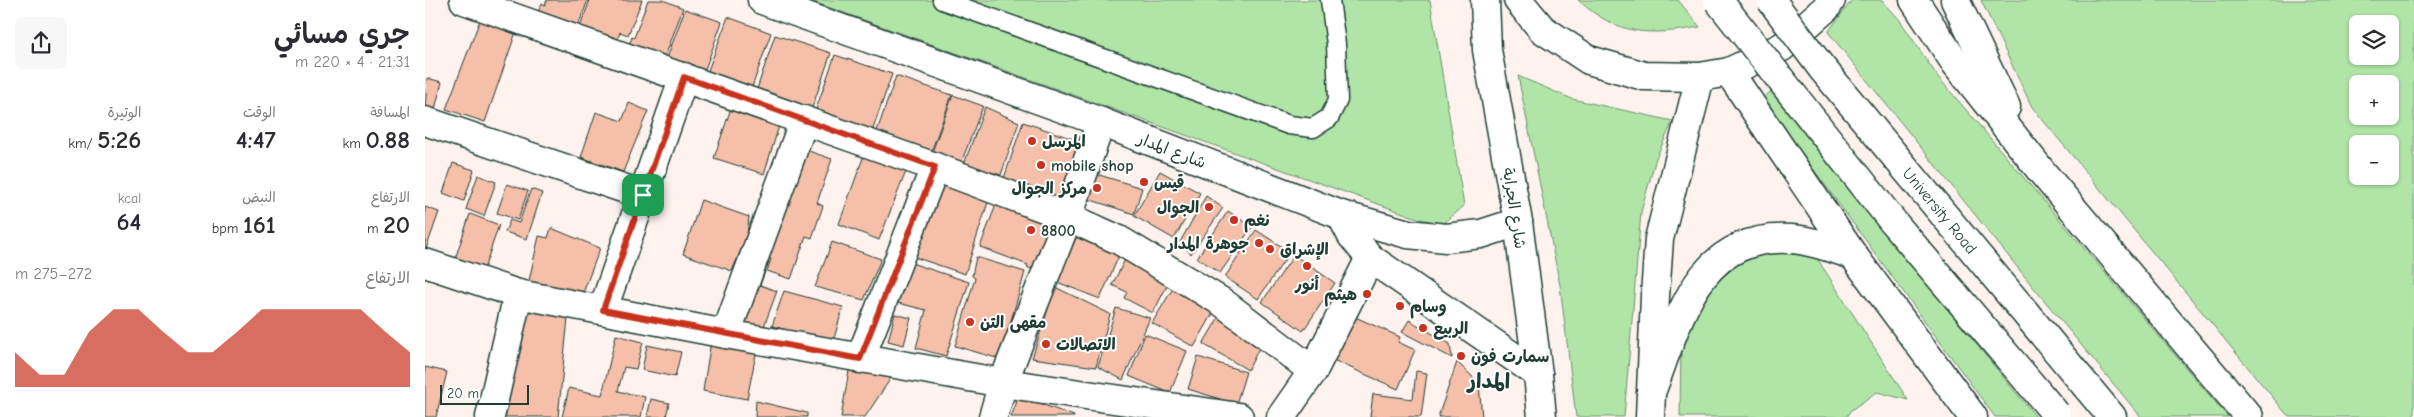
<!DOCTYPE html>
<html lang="ar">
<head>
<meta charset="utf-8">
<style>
	body { margin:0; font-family:"Comic Neue","Playpen Sans Arabic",sans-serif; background:#f7f7f7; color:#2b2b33; direction:rtl; height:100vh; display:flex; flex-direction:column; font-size:19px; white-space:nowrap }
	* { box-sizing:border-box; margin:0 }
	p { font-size:16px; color:#7c7c81 }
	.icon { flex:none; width:28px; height:28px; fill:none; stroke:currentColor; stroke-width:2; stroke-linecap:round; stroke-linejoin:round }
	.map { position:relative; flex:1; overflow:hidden; direction:ltr }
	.details { display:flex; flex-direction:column; background:#fff; width:425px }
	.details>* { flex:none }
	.fabs { position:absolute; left:1924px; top:15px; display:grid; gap:10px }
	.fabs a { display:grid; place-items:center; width:50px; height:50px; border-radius:8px; background:#fff; box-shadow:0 1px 4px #0004; font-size:25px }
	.scale { position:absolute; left:15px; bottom:12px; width:89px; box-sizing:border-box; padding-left:5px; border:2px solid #1f3d34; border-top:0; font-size:14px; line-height:18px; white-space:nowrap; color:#1f3d34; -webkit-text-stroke:4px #fff; paint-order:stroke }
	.pin { position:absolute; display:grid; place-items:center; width:42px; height:42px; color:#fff; margin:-21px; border-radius:10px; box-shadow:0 2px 8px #0006 }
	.round { display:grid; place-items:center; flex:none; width:52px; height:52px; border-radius:8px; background:#f7f7f7 }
	.summary { display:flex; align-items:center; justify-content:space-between; height:85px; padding:0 15px }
	h1 { font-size:28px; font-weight:600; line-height:38px }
	.metrics { display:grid; grid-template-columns:repeat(3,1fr); gap:8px; height:85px; padding:5px 15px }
	.metrics div { display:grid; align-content:center }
	.metrics b { font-size:25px; font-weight:600 }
	.metrics small { font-size:14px; font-weight:400 }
	.metrics p { font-size:14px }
	.chart { height:140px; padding:10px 15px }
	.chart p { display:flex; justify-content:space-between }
	.chart svg { width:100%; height:90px; margin-top:5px; fill:#c8321e; opacity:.7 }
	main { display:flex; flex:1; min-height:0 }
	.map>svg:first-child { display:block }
</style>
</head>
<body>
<main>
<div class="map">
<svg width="1989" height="417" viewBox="0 0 1989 417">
	<rect width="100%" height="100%" fill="#fdf2ee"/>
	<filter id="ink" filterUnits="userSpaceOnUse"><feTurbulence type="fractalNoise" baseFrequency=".02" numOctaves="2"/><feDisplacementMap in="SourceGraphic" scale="10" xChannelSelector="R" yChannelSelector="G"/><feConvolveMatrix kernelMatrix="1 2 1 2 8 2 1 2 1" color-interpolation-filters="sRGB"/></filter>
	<g filter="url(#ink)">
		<g fill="#b1e5a7" stroke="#68916e" fill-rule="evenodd">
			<path d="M383,0H1005L1039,206L1018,224L995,219Z"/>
			<path d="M1153,0H1253L1275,27C1224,36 1193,36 1153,0Z"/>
			<path d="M1427,0H1457L1474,19L1513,77L1803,417H1716L1609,288L1403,32Z"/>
			<path d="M1556,0H1989V417H1864L1607,107ZM1932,24H1965V56H1932ZM1932,84H1965V116H1932ZM1932,144H1965V176H1932Z"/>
			<path d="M1093,76L1147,99L1248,121L1231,158L1216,212L1199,417H1151L1135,285Z"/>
			<path d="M1352,86L1469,244L1611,417H1570L1337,99Z"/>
			<path d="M1357,247L1388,252L1483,400L1452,392L1426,410L1421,417H1255L1256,343L1276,277L1317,255Z"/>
		</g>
		<g fill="#f5bfa9" stroke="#1f3d34">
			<path d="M122,0H163L153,26L113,12L117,3L120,5Z"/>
			<path d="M165,0H217L203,35L195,32L192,41L155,27Z"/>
			<path d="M223,0H238L258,8L240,57L204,45L207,37L209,38Z"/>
			<path d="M260,9L297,22L279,72L242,58Z"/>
			<path d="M303,17L346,33L326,90L282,73Z"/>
			<path d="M55,20L91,32L60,122L21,109Z"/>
			<path d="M350,35L406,53L386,111L331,92Z"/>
			<path d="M410,55L467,74L447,132L390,112Z"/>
			<path d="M471,76L527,95L506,152L451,134Z"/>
			<path d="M2,78L17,82L9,113L0,111Z"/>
			<path d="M528,95L558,106L536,163L507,152Z"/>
			<path d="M204,103L223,111L198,172L156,157L171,112L197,121Z"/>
			<path d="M560,107L594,122L576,175L539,164Z"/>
			<path d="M306,108L354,126L339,174L289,158Z"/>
			<path d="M598,122L657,142L635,207L576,187Z"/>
			<path d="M372,147L407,159L392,203L398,206L387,238L381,236L366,279L342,271L346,259L321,250Z"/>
			<path d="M439,155L482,169L454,240L414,224Z"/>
			<path d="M28,163L49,170L39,201L18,193Z"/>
			<path d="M735,171L775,193L749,239L709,216Z"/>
			<path d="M671,174L717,188L709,214L663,199Z"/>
			<path d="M53,175L71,182L59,216L41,209Z"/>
			<path d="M507,179L564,199L540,274L480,254Z"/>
			<path d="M82,184L103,191L93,220L72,213Z"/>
			<path d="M106,189L117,193L102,239L80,232L85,220L94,223Z"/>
			<path d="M781,196L798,208L766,254L755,242Z"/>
			<path d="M276,200L324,217L322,236L307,271L258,254Z"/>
			<path d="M572,202L631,224L613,272L602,267L603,265L555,247Z"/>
			<path d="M0,207L14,212L0,252Z"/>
			<path d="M803,211L827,227L795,273L772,258Z"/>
			<path d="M45,214L74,225L59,269L30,259Z"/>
			<path d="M126,228L175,248L158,293L103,285L114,236L123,238Z"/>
			<path d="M831,230L865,252L833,299L800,277Z"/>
			<path d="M653,233L696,251L675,299L632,282Z"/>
			<path d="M407,242L456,259L439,300L390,287Z"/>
			<path d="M319,252L344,261L335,285L352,291L338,329L311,320Z"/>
			<path d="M869,255L910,283L878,331L837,302Z"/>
			<path d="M702,256L746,278L728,313L699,298L702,292L687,285Z"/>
			<path d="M551,257L600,272L575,359L530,346L550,278L547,276Z"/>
			<path d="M477,260L544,282L521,356L491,348L501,310L473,303L481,279Z"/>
			<path d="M750,285L791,308L769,347L727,323Z"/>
			<path d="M630,287L685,314L671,367L607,358Z"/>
			<path d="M359,291L418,307L408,342L347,326Z"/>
			<path d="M691,308L725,318L698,380L673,367Z"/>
			<path d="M95,309L143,318L133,417H75Z"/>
			<path d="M470,314L486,318L479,345L463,341Z"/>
			<path d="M795,315L838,340L823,370L778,344Z"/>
			<path d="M928,316L975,337L973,342L990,350L973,389L908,360Z"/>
			<path d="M984,320L1025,344L1027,358L977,332Z"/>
			<path d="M720,334L762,351L745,393L704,376Z"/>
			<path d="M191,335L218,342L211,369L199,367L193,391L220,397L216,417H137L144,388L177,395Z"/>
			<path d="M286,341L332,349L322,399L278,391Z"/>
			<path d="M222,345L256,352L250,377L217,370Z"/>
			<path d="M773,357L821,372L811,404L763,389Z"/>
			<path d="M1032,362L1054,383L1057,417H1013Z"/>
			<path d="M425,365L470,372L440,417H416Z"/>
			<path d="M0,367L22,372L11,417H0Z"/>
			<path d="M991,371L1002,373L996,417H945L948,394L988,399Z"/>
			<path d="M594,396L649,416V417H586Z"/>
			<path d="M226,399L244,403L241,417H222Z"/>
			<path d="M331,401L382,413V417H330Z"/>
			<path d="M695,408L719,417H693Z"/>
		</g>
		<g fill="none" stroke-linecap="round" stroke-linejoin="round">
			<defs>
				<path id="lane" d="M517,0L864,125L888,128L904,118L913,100L911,44L905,0"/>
				<g id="street">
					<path d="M39,0L510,167L643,217L694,240L797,302L888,371"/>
					<path d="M0,121L218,195"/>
					<path d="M0,263L93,294L301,334L578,383L814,417"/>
					<path d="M178,309L259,77"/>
					<path d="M301,334L379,120"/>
					<path d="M435,359L510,167"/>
					<path d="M65,417L93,294"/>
					<path d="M568,417L578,383L643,217L676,122"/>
					<path d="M856,417L888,371L945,258"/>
				</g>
				<g id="secondary">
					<path d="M337,0L676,122L916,215L983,234L1021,238L1056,234L1093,222"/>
					<path d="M916,215L927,236L945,258L1113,374"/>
				</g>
				<g id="primary">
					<path d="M1060,0L1062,50L1093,222L1113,374L1117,417"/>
					<path d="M1093,0L1117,29L1164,60L1219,76L1275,77L1304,72L1357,47L1401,8L1406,0"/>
					<path d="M1225,417L1230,296L1234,239L1275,77"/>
				</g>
				<g id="highway">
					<path d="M1489,0L1529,61L1617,172L1824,417"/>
					<path d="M1530,0L1581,107"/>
					<path d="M1304,72L1428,255L1548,417"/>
					<path d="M1662,387L1687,417"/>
					<path d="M1227,390C1254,320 1272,233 1366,239C1386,240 1409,249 1428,255"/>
				</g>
			</defs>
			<use href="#lane" stroke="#1f3d34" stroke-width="21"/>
			<use href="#street" stroke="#1f3d34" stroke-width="31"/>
			<use href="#secondary" stroke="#1f3d34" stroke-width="31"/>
			<use href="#primary" stroke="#1f3d34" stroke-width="31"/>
			<use href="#highway" stroke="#1f3d34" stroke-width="31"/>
			<use href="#lane" stroke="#fff" stroke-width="18"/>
			<use href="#street" stroke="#fff" stroke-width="28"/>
			<use href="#secondary" stroke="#fff" stroke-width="28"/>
			<use href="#primary" stroke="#fff" stroke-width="28"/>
			<use href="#highway" stroke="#fff" stroke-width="28"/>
			<defs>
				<g id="highway-bridge">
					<path d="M1293,0L1469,223L1631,414"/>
					<path id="s1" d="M1346,0L1396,67L1662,387"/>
				</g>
			</defs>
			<use href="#highway-bridge" stroke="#1f3d34" stroke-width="31" stroke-linecap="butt"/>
			<use href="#highway-bridge" stroke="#fff" stroke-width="28"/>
		</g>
	</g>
	<g fill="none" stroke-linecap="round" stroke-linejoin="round" filter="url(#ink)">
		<defs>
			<path id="route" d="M259,77L510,167L435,359L178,310Z"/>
		</defs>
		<use href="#route" stroke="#fff" stroke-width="10"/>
		<use href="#route" stroke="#c8321e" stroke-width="6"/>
	</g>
	<g fill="#c8321e" stroke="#fff" stroke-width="2">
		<circle cx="607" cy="141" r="5"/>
		<circle cx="616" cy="165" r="5"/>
		<circle cx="719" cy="182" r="5"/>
		<circle cx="672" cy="188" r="5"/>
		<circle cx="784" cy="207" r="5"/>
		<circle cx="809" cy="220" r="5"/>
		<circle cx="606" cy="230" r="5"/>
		<circle cx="834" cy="243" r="5"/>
		<circle cx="845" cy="249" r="5"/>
		<circle cx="882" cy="266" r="5"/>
		<circle cx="942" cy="294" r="5"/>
		<circle cx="975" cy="306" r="5"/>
		<circle cx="545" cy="322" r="5"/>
		<circle cx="998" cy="328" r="5"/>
		<circle cx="621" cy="344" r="5"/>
		<circle cx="1036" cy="356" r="5"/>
	</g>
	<g text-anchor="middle" stroke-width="4" stroke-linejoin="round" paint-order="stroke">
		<g font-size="16" font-weight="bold" fill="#1f3d34" stroke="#fff" text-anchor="start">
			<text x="617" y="147">المرسل</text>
			<text x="626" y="171">mobile shop</text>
			<text x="729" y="188">قيس</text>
			<text x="662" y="194" text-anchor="end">مركز الجوال</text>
			<text x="774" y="213" text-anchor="end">الجوال</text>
			<text x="819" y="226">نغم</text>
			<text x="616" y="236">8800</text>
			<text x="824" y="249" text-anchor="end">جوهرة المدار</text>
			<text x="855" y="255">الإشراق</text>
			<text x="882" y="290" text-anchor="middle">أنور</text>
			<text x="932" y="300" text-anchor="end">هيثم</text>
			<text x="985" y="312">وسام</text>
			<text x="555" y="328">مقهى التن</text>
			<text x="1008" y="334">الربيع</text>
			<text x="631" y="350">الاتصالات</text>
			<text x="1046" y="362">سمارت فون</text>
		</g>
		<g font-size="16" fill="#1f3d34" stroke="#fff">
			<text transform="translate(747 150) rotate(21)" y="6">شارع المدار</text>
			<text transform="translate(1090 208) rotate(81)" y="6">شارع الجرابة</text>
			<text dy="6" stroke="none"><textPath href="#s1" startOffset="270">University Road</textPath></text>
		</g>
		<g font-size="21" font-weight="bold" fill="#1f3d34" stroke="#fff">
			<text x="1064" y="388">المدار</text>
		</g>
	</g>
</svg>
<div class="fabs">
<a><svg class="icon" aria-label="layers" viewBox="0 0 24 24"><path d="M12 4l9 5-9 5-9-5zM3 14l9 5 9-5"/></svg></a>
<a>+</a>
<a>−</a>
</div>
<div class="scale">20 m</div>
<div class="pin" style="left:218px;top:195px;background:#1e9e55"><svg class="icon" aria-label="arrive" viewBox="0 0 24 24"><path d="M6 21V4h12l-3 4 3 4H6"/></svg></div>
</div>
<section class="details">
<div class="summary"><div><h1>جري مسائي</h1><p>21:31 · 4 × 220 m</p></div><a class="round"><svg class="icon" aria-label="share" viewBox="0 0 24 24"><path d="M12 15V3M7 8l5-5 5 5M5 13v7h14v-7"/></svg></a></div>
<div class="metrics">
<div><p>المسافة</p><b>0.88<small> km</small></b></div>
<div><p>الوقت</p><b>4:47</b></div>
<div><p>الوتيرة</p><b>5:26<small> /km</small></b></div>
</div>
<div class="metrics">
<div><p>الارتفاع</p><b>20<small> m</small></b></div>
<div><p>النبض</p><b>161<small> bpm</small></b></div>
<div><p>kcal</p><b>64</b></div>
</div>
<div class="chart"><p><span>الارتفاع</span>272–275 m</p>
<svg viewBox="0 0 160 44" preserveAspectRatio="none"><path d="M0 44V27L10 38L20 38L30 17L40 6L50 6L60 17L70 27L80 27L90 17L100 6L110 6L120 6L130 6L140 6L150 17L160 27V44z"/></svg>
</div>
</section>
</main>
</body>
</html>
